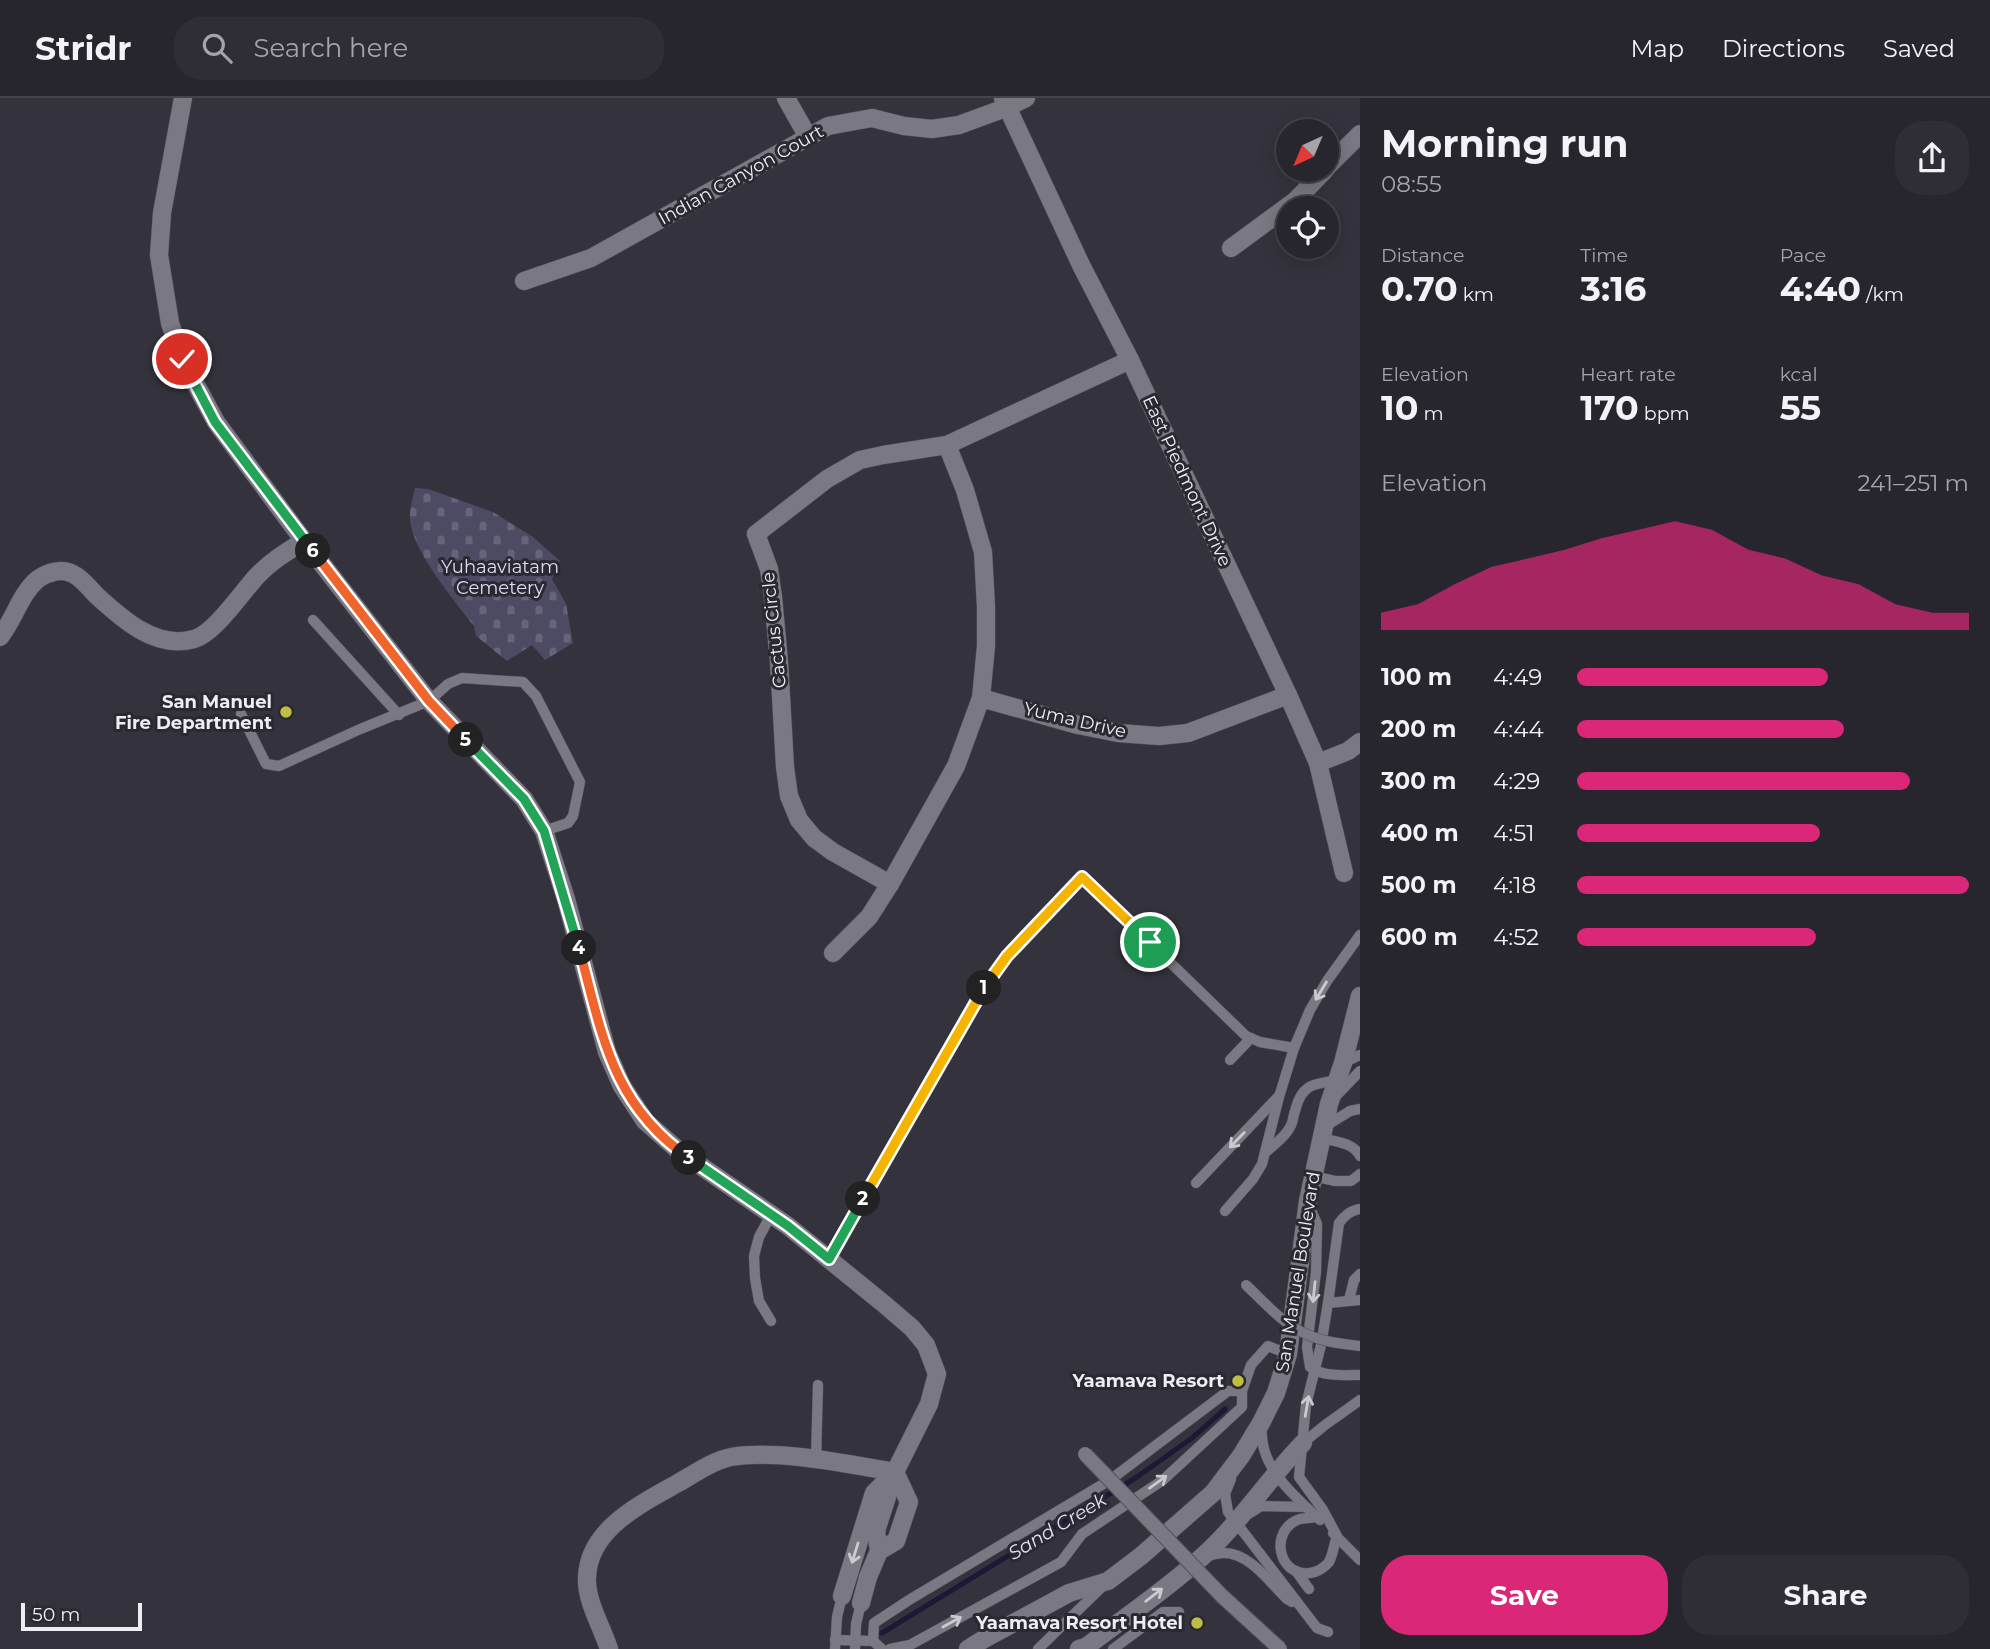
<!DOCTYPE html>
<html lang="en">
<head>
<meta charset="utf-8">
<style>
	body { margin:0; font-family:Montserrat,sans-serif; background:#2f2e36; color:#f1f3f6; height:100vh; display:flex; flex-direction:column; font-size:26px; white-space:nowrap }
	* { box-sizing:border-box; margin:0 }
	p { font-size:23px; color:#a4a5aa }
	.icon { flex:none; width:38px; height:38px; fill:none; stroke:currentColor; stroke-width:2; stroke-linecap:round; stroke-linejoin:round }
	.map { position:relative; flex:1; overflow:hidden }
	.sheet { display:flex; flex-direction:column; background:#27262e; width:630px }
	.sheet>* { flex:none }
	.needle { width:46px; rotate:224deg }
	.fabs { position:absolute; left:1276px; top:21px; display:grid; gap:14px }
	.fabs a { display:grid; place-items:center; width:63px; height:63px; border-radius:50%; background:#27262e; box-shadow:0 4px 18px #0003,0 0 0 2px #43434a; font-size:35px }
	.scale { position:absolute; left:21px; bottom:18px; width:121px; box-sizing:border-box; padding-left:7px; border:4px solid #eeedf3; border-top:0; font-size:19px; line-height:24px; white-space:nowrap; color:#eeedf3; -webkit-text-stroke:5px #2a2932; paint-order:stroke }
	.pin { position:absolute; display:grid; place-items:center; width:60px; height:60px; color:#fff; margin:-30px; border:4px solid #fff; border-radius:50%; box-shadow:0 2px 7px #0007 }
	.km { position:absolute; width:35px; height:35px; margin:-18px; border-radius:50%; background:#222; color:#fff; font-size:19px; line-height:35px; text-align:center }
	.round { display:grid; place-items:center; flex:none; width:74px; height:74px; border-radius:28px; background:#2f2e36 }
	.overview { display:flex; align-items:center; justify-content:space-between; height:119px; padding:0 21px }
	h1 { font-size:38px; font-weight:700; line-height:52px }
	.figures { display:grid; grid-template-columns:repeat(3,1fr); gap:10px; height:119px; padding:7px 21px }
	.figures div { display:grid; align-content:center }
	.figures b { font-size:35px; font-weight:700 }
	.figures small { font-size:19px; font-weight:400 }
	.figures p { font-size:19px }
	.chart { height:196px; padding:14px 21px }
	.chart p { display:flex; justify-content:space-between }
	.chart svg { width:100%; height:126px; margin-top:7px; fill:#db2777; opacity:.7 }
	.primary-button { display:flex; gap:14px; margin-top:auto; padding:14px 21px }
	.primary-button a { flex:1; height:80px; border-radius:28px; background:#db2777; color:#fff; font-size:28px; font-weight:700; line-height:80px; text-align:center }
	.primary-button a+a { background:#2f2e36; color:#f1f3f6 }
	ul { padding:0 21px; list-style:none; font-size:23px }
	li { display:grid; grid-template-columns:112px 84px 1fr; align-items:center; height:52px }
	li i { height:18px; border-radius:9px; background:#db2777 }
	header { display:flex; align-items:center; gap:42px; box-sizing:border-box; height:98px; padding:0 35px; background:#27262e; border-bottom:2px solid #43434a }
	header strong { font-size:33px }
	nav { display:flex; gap:38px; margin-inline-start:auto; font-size:24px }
	.search { width:490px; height:63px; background:#2f2e36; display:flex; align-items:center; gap:18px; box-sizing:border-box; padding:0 24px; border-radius:28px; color:#a4a5aa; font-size:26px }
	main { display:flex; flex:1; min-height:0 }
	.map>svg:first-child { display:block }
</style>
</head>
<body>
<header>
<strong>Stridr</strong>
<div class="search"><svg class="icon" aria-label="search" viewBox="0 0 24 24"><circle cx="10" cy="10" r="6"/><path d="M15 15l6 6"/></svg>Search here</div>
<nav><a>Map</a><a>Directions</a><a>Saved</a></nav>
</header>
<main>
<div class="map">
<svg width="1360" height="1551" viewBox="0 0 1360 1551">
	<defs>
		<pattern id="cemetery-stones" width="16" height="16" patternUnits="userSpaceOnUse" patternTransform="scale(1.75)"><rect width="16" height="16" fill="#4d4a63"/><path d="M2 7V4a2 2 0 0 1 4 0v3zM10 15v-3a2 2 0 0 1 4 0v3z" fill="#67647a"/></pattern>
	</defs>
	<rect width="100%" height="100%" fill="#34333d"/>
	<path fill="url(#cemetery-stones)" d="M415,390L428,391L493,414L533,439L560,463L552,481L566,506L573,545L545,562L532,547L507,563L476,538L474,528C455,504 412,452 410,422C409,411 413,400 415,390Z"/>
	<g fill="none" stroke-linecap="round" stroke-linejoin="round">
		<path stroke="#1e1837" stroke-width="5" d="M882,1535L1137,1379L1192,1340L1225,1311"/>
		<defs>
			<g id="service">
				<path d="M313,522L399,617"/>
				<path d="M241,616L266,666L279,668L358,632L429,603L448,586L462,580L523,584L536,598L580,684L573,718L568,725L544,733"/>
				<path d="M1230,962L1251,940"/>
				<path d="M1343,965L1360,957"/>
				<path d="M1336,998L1360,973"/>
				<path d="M1324,1029L1350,1013L1360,1011"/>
				<path d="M1321,1040C1334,1043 1354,1045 1360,1058"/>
				<path d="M1267,1053C1274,1047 1286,1038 1290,1029C1293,1025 1293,1018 1295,1013C1301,988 1312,985 1336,983"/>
				<path d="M1313,1078L1335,1083H1351L1360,1076"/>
				<path d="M1196,1085L1278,999"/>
				<path d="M1310,1110L1317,1126L1316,1174L1307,1249L1310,1269C1323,1279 1344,1277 1360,1277"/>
				<path d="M1225,1113L1253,1081L1262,1066L1279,999L1294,950L1310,912L1327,883L1360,837"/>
				<path d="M829,1161L979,897L1007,858L1082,779L1246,938L1260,944L1294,950"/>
				<path d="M1349,1202L1354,1182L1360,1176"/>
				<path d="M1328,1205L1360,1202"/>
				<path d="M771,1223L759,1203L755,1180L754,1158L759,1139L771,1117"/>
				<path d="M1242,1293L1251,1267L1268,1248L1288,1256"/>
				<path d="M1261,1328C1262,1336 1262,1344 1264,1351C1272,1380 1299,1402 1320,1422"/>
				<path d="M1303,1345L1325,1327L1360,1302"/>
				<path d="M816,1362L818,1287"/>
				<path d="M1231,1381L1225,1396L1228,1414L1317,1530L1328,1534"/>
				<path d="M1250,1415L1261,1408L1305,1409"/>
				<path d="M1317,1419C1311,1420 1305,1420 1300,1421C1269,1431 1277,1479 1310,1475C1317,1474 1324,1470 1329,1464C1333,1457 1334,1446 1337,1438L1323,1412L1299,1379L1306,1307L1321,1247L1328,1205L1339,1125C1345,1117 1350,1113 1360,1111"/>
				<path d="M1333,1435L1360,1462"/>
				<path d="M1207,1458C1212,1457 1219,1455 1224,1455C1250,1455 1270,1485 1287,1501L1292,1504"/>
				<path d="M1296,1473L1309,1491"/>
				<path d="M835,1542L873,1543L882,1551"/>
				<path d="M873,1543L874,1525L909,1502L1110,1382L1228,1293H1242V1309L1163,1382L1082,1436L1061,1464L910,1547L890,1551"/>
				<path d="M835,1551L837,1519L842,1498"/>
				<path d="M855,1551L856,1526L861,1505"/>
				<path d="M1038,1551L1103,1488"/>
				<path d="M1113,1551L1163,1514H1179"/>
			</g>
			<g id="minor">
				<path d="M183,0L162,115L159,157L170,225L182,261L216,324L304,443L429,603L524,701L544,733L566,801L607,954L622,988L645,1023L679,1053L788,1128L884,1206L912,1230L926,1247L937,1276L929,1306L895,1374L876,1433L879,1453L868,1479L861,1505"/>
				<path d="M786,0L808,39"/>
				<path d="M1003,0L1081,167L1130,262L1288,597L1318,665L1344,775"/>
				<path d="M1326,70L1360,36"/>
				<path d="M1231,150L1295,103L1325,72"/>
				<path d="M524,183L591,160L828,28L872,20L904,28L932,31L959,27L1008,9L1026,0"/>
				<path d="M0,539C14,522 20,496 38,481C48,474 62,470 73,476C83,481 88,489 96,497C122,521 156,552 194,541C214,536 242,494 257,478C271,463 288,453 304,443"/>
				<path d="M981,600L1078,627L1118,635L1159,638L1188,635L1288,597"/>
				<path d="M1318,665L1348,653L1360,644"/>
				<path d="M890,786L833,754L814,740L799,722L789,698L785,669L779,563L773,499L769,471L756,436L827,381L860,362L883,357L947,347L1130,262"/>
				<path d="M833,855L869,819L890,786L956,668L981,600L986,548V509L983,454L965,392L947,347"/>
				<path d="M879,1453L896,1443L909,1404L895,1374"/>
				<path d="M842,1498L874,1395L892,1377"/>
				<path d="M609,1551C602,1529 586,1503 587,1480C588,1431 641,1406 678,1385C694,1376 712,1363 731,1359C778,1351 847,1366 895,1374"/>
				<path d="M968,1551L984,1541L1069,1495L1108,1483L1141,1458L1213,1395L1241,1358L1261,1325L1276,1295L1288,1256L1308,1103L1329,1006L1343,965L1360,898"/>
				<path d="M1079,1551L1086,1549C1125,1519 1166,1492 1202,1459C1240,1425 1268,1381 1303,1345"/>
			</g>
		</defs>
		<use href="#service" stroke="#535259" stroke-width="11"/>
		<use href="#minor" stroke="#535259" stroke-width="19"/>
		<use href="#service" stroke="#797883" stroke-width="10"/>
		<use href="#minor" stroke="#797883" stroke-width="18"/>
		<defs>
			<path id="service-bridge" d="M1246,1187C1264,1204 1283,1226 1306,1236C1323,1244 1342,1246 1360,1248"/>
			<path id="pedestrian-bridge" d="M1085,1356L1222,1498L1280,1551"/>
		</defs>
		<use href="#service-bridge" stroke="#535259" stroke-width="11" stroke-linecap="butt"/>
		<use href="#pedestrian-bridge" stroke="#535259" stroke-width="16" stroke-linecap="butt"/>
		<use href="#service-bridge" stroke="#797883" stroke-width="10"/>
		<use href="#pedestrian-bridge" stroke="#797883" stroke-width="14"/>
	</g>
	<defs><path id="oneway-shaft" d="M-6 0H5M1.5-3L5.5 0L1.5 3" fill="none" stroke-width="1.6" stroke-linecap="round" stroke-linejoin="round" transform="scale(1.75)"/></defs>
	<g stroke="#cbcad1">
		<use href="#oneway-shaft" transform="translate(1321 893) rotate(121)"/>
		<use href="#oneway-shaft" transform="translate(1237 1042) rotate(134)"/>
		<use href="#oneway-shaft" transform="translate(1314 1194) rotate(96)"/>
		<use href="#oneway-shaft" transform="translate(1307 1308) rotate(-80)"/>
		<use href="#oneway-shaft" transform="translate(1158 1384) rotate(-36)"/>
		<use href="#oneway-shaft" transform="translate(855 1455) rotate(107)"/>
		<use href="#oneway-shaft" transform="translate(1154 1497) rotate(-37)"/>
		<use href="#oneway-shaft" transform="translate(952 1524) rotate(-29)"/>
	</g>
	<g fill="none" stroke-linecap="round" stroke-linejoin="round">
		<defs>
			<path id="split-1" d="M984,890L1007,858L1082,779L1150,844"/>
			<path id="split-2" d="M863,1101L984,890"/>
			<path id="split-3" d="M689,1060L788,1128L829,1161L863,1101"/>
			<path id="split-4" d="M579,850C602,935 611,1006 689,1060"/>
			<path id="split-5" d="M466,642L524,701L544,733L579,850"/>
			<path id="split-6" d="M313,453L429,603L466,642"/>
			<path id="split-7" d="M182,261L215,324L313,453"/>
		</defs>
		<use href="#split-1" stroke="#fff" stroke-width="14"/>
		<use href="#split-2" stroke="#fff" stroke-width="14"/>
		<use href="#split-3" stroke="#fff" stroke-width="14"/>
		<use href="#split-4" stroke="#fff" stroke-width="14"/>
		<use href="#split-5" stroke="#fff" stroke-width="14"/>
		<use href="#split-6" stroke="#fff" stroke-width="14"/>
		<use href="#split-7" stroke="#fff" stroke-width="14"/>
		<use href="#split-1" stroke="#f5b400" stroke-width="9"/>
		<use href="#split-2" stroke="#f5b400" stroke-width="9"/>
		<use href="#split-3" stroke="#22a559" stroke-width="9"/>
		<use href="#split-4" stroke="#f0652b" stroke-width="9"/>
		<use href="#split-5" stroke="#22a559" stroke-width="9"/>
		<use href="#split-6" stroke="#f0652b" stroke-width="9"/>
		<use href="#split-7" stroke="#22a559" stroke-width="9"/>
	</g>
	<g fill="#bdbf43" stroke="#2a2932" stroke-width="2.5">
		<circle cx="286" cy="614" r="7"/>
		<circle cx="1238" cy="1283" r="7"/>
		<circle cx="1197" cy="1525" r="7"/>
	</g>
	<g text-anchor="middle" stroke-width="6" stroke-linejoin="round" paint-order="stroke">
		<g font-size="18" fill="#eeedf3" stroke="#2a2932">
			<text transform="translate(741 77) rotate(-29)" y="6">Indian Canyon Court</text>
			<text transform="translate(1187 383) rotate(65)" y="6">East Piedmont Drive</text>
			<text transform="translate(774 532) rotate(-96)" y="6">Cactus Circle</text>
			<text transform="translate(1075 622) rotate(13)" y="6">Yuma Drive</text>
			<text transform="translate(1298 1174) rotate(-81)" y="6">San Manuel Boulevard</text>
		</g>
		<g font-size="18" fill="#dfddf6" stroke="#2a2932">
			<text x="500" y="475">Yuhaaviatam<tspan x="500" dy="21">Cemetery</tspan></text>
		</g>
		<g font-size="18" font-weight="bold" fill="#eeedf3" stroke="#2a2932" text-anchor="end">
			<text x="272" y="610">San Manuel<tspan x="272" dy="21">Fire Department</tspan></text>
			<text x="1224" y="1289">Yaamava Resort</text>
			<text x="1183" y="1531">Yaamava Resort Hotel</text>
		</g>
		<g font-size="19" font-style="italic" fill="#e2dff9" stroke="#2a2932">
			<text transform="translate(1057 1428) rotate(-31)" y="7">Sand Creek</text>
		</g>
	</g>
</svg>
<div class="fabs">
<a><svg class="needle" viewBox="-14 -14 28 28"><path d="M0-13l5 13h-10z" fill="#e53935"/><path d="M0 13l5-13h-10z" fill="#a4a5aa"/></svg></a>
<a><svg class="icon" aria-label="locate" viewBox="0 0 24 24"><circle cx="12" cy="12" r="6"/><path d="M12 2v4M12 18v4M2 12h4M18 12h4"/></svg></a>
</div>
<div class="scale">50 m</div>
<div class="pin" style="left:1150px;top:844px;background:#1e9e55"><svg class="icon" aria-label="arrive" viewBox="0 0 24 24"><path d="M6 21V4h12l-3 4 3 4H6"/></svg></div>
<div class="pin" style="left:182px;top:261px;background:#d93025"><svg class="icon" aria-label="check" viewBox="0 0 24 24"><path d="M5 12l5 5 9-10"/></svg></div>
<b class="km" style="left:984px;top:890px">1</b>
<b class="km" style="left:863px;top:1101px">2</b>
<b class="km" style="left:689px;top:1060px">3</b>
<b class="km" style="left:579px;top:850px">4</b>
<b class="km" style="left:466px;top:642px">5</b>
<b class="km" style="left:313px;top:453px">6</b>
</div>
<section class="sheet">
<div class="overview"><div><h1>Morning run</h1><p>08:55</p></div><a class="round"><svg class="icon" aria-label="share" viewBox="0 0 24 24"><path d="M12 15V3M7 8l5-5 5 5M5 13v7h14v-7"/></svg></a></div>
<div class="figures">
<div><p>Distance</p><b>0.70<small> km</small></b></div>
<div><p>Time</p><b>3:16</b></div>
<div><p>Pace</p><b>4:40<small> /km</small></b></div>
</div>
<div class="figures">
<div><p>Elevation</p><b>10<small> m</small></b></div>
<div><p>Heart rate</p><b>170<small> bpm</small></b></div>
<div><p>kcal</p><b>55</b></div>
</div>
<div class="chart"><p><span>Elevation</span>241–251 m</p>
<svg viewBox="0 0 160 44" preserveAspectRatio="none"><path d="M0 44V38L10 35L20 28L30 22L40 19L50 16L60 12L70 9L80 6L90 9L100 16L110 19L120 25L130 28L140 35L150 38L160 38V44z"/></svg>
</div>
<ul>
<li><b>100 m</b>4:49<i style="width:64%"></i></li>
<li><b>200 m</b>4:44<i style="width:68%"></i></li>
<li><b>300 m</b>4:29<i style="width:85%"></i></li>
<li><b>400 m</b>4:51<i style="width:62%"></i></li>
<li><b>500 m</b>4:18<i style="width:100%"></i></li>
<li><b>600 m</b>4:52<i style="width:61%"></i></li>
</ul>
<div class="primary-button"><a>Save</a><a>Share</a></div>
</section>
</main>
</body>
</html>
